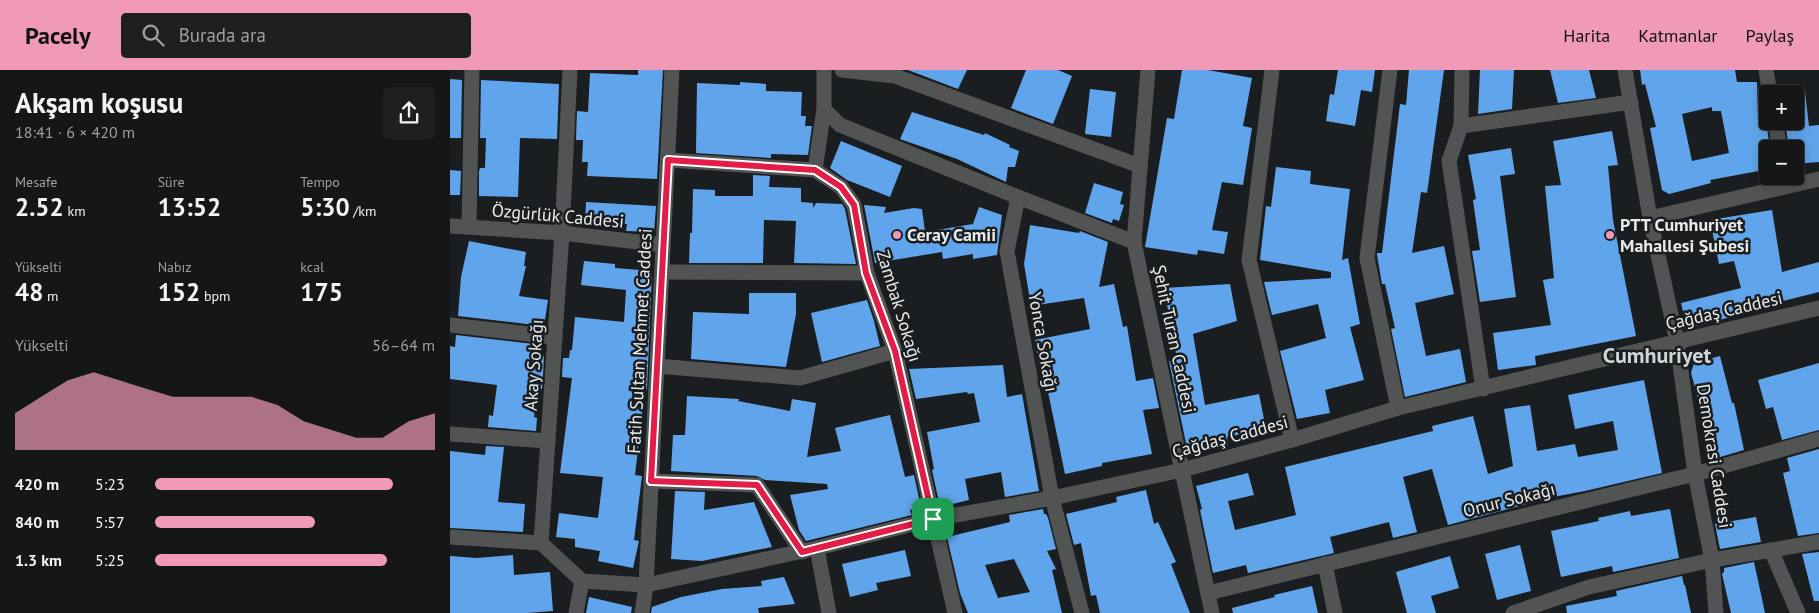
<!DOCTYPE html>
<html lang="tr">
<head>
<meta charset="utf-8">
<style>
	body { margin:0; font-family:"PT Sans",sans-serif; background:#1d1f21; color:#f1f3f6; height:100vh; display:flex; flex-direction:column; font-size:19px; white-space:nowrap }
	* { box-sizing:border-box; margin:0 }
	p { font-size:16px; color:#9d9fa2 }
	.icon { flex:none; width:28px; height:28px; fill:none; stroke:currentColor; stroke-width:2; stroke-linecap:round; stroke-linejoin:round }
	.map { position:relative; flex:1; overflow:hidden }
	.panel { display:flex; flex-direction:column; background:#141618; width:450px }
	.panel>* { flex:none }
	.tools { position:absolute; left:1309px; top:15px; display:grid; gap:10px }
	.tools a { display:grid; place-items:center; width:45px; height:45px; border-radius:5px; background:#141618; box-shadow:0 2px 12px #0003,0 0 0 1px #333537; font-size:25px }
	.pin { position:absolute; display:grid; place-items:center; width:42px; height:42px; color:#fff; margin:-21px; border-radius:10px; box-shadow:0 2px 8px #0006 }
	.round { display:grid; place-items:center; flex:none; width:52px; height:52px; border-radius:5px; background:#1d1f21 }
	.headline { display:flex; align-items:center; justify-content:space-between; height:85px; padding:0 15px }
	h1 { font-size:28px; font-weight:700; line-height:38px }
	.metrics { display:grid; grid-template-columns:repeat(3,1fr); gap:8px; height:85px; padding:5px 15px }
	.metrics div { display:grid; align-content:center }
	.metrics b { font-size:25px; font-weight:700 }
	.metrics small { font-size:14px; font-weight:400 }
	.metrics p { font-size:14px }
	.chart { height:140px; padding:10px 15px }
	.chart p { display:flex; justify-content:space-between }
	.chart svg { width:100%; height:90px; margin-top:5px; fill:#f09ab7; opacity:.7 }
	ul { padding:0 15px; list-style:none; font-size:16px }
	li { display:grid; grid-template-columns:80px 60px 1fr; align-items:center; height:38px }
	li i { height:12px; border-radius:6px; background:#f09ab7 }
	header { display:flex; align-items:center; gap:30px; box-sizing:border-box; height:70px; padding:0 25px; background:#f09ab7; color:#111 }
	header strong { font-size:24px }
	nav { display:flex; gap:28px; margin-inline-start:auto; font-size:18px }
	.search { width:350px; height:45px; background:#1d1f21; display:flex; align-items:center; gap:12px; box-sizing:border-box; padding:0 18px; border-radius:5px; color:#9d9fa2; font-size:19px }
	main { display:flex; flex:1; min-height:0 }
	.map>svg:first-child { display:block }
</style>
</head>
<body>
<header>
<strong>Pacely</strong>
<div class="search"><svg class="icon" aria-label="search" viewBox="0 0 24 24"><circle cx="10" cy="10" r="6"/><path d="M15 15l6 6"/></svg>Burada ara</div>
<nav><a>Harita</a><a>Katmanlar</a><a>Paylaş</a></nav>
</header>
<main>
<section class="panel">
<div class="headline"><div><h1>Akşam koşusu</h1><p>18:41 · 6 × 420 m</p></div><a class="round"><svg class="icon" aria-label="share" viewBox="0 0 24 24"><path d="M12 15V3M7 8l5-5 5 5M5 13v7h14v-7"/></svg></a></div>
<div class="metrics">
<div><p>Mesafe</p><b>2.52<small> km</small></b></div>
<div><p>Süre</p><b>13:52</b></div>
<div><p>Tempo</p><b>5:30<small> /km</small></b></div>
</div>
<div class="metrics">
<div><p>Yükselti</p><b>48<small> m</small></b></div>
<div><p>Nabız</p><b>152<small> bpm</small></b></div>
<div><p>kcal</p><b>175</b></div>
</div>
<div class="chart"><p><span>Yükselti</span>56–64 m</p>
<svg viewBox="0 0 160 44" preserveAspectRatio="none"><path d="M0 44V26L10 18L20 10L30 6L40 10L50 14L60 18L70 18L80 18L90 18L100 22L110 30L120 34L130 38L140 38L150 30L160 26V44z"/></svg>
</div>
<ul>
<li><b>420 m</b>5:23<i style="width:85%"></i></li>
<li><b>840 m</b>5:57<i style="width:57%"></i></li>
<li><b>1.3 km</b>5:25<i style="width:83%"></i></li>
</ul>
</section>
<div class="map">
<svg width="1369" height="543" viewBox="0 0 1369 543">
	<rect width="100%" height="100%" fill="#1b1e20"/>
	<g fill="#60a5eb" fill-rule="evenodd">
		<path d="M188,0H213L207,109L137,106L138,92H132L133,70H126L127,41L138,42L140,3L188,5Z"/>
		<path d="M458,0H517L508,19Z"/>
		<path d="M576,0H608L622,6L603,54L561,38Z"/>
		<path d="M732,0H758L802,8L793,56L802,58L793,115L772,112L762,160L778,162L774,184L748,180L747,185L695,177L717,48L724,49Z"/>
		<path d="M888,0H925L922,22L911,20L905,56L876,51L880,24L884,25Z"/>
		<path d="M959,0H994L977,123L971,122L962,183L994,176L1004,224L965,233L976,286L1010,279L1016,312L955,327L941,259L945,258L935,214H932L927,185V183H932L950,34L956,35Z"/>
		<path d="M1030,0H1064L1062,39L1028,44Z"/>
		<path d="M1100,0H1139L1146,28L1108,33Z"/>
		<path d="M1190,0H1285L1287,12H1307L1308,51H1316L1320,79H1310L1314,100L1260,110L1261,113L1219,124L1212,120L1200,58L1206,57L1195,14L1192,15ZM1262,37V41H1271L1279,83L1242,91L1232,44Z"/>
		<path d="M0,9L12,10L11,68H0Z"/>
		<path d="M31,10L109,14L107,69L70,68L68,127L29,126V101L30,98H35L36,68H30Z"/>
		<path d="M290,12L316,14V21L352,22L351,46H356L355,56H362L358,85L321,84V88L246,83L247,13L290,15Z"/>
		<path d="M640,19L666,22L661,67L635,64Z"/>
		<path d="M1355,21L1359,56L1369,55V92L1345,94V79H1339L1335,51H1345V22Z"/>
		<path d="M462,42L534,65L535,63L560,75L559,77L569,81L565,97H558L556,112L507,89L450,69Z"/>
		<path d="M1162,61L1168,95L1158,96L1163,150L1186,266L1085,286L1086,295L1048,300L1043,263L1101,255L1093,210L1104,208L1095,116L1111,115L1103,71Z"/>
		<path d="M391,71L452,96L440,127L397,110L380,98Z"/>
		<path d="M1061,78L1065,104L1050,106L1066,227L1030,232L1022,181L1030,180L1023,130L1026,129L1018,85Z"/>
		<path d="M826,97L861,101L860,114L900,119L892,190L898,188L910,254L900,257L914,310L875,320L880,343L847,349L830,281L876,268L868,234L822,245L814,212L881,208V202L810,190L816,136L821,137Z"/>
		<path d="M0,100L11,101L10,125H0Z"/>
		<path d="M303,105L320,106L319,117L351,118V132L363,133V138L366,133L392,134L395,139L406,194L344,193L346,151L314,150L313,193H239L240,163H242L243,119L265,120V126H303Z"/>
		<path d="M644,113L673,122L670,134L674,135L669,151L663,149L662,153L635,143Z"/>
		<path d="M136,132L206,136L204,162L176,161L177,154L135,152Z"/>
		<path d="M414,135L436,137L434,143L464,138L472,139L475,162L523,154L529,137L552,145L547,185L523,189V184L493,189L492,182L425,193Z"/>
		<path d="M1322,140L1332,202L1369,192V222L1281,244V247L1237,258L1231,233L1291,218L1284,191L1269,194L1260,150Z"/>
		<path d="M580,155L629,163L630,161L658,172L649,217L664,214L673,257L677,256L686,311L703,308L709,338L693,340L702,384L652,393V396L615,404L592,293H589L585,270L640,259L634,228L581,236L574,194Z"/>
		<path d="M19,171L76,182L74,196H76L69,226L98,230L94,256L8,246L11,207Z"/>
		<path d="M134,191L165,194V198L202,201L197,319H195L185,405L192,406L184,470L189,471L183,498L148,491L150,481L125,477V469L106,467L109,443L148,448L153,407L110,403L122,308L112,307L113,288H119L120,280H122L125,247L174,252L176,220L131,215Z"/>
		<path d="M780,214L787,251L743,264L755,335L809,324L816,359L777,367L778,375L738,383L719,291L727,289L714,218Z"/>
		<path d="M299,223H346V244L336,297L241,289L243,242L299,244Z"/>
		<path d="M417,230L424,251L430,276L372,292L361,243Z"/>
		<path d="M6,265L92,275L91,285L94,286L93,305L92,319H87L84,347L87,348L86,361L38,357L39,345L43,346L47,315L0,309V276L5,277Z"/>
		<path d="M1270,286L1282,333H1284L1294,380L1260,390L1249,341L1251,340L1241,303L1244,293Z"/>
		<path d="M1369,293V360L1332,370L1323,337L1316,339L1308,310Z"/>
		<path d="M553,295L557,327L572,324L589,421L555,427L551,402L515,409L519,430L490,437L482,400L484,399L477,362L530,352L524,323L518,324L517,322L466,329L459,299Z"/>
		<path d="M1194,310L1212,403L1135,421L1103,427L998,455L982,399L953,407L967,462L943,468L939,452L880,467L884,483L798,503L796,495L763,503L750,440L752,439L746,416L798,403L804,425L778,431L785,460L846,445L835,397L983,361L982,356L1023,346L1038,404L1063,396L1054,339L1080,335L1087,381L1125,374L1128,387L1168,380L1163,351L1125,359L1118,325Z"/>
		<path d="M237,326L289,329L288,331L340,341L342,329L366,333L357,387L391,381L385,358L440,345L455,407L464,405L471,437L460,440L462,445L356,471L349,460L340,425L378,419L377,414L315,410L307,406L221,401L223,365H235Z"/>
		<path d="M36,376L54,377L48,432L75,434L73,462L0,458V381L35,385Z"/>
		<path d="M1369,379V463L1348,466L1333,403L1340,401L1337,388Z"/>
		<path d="M696,420L704,454L708,452L726,492L721,494L740,543H650L646,525L641,526L631,473L624,475L616,444L667,432L666,427Z"/>
		<path d="M225,421L255,422L254,440L304,432L322,477L252,491L221,489Z"/>
		<path d="M593,439L594,444H596L598,448L606,479L597,481L606,499L602,500L612,543H518L510,523L497,467L560,452L559,445ZM564,489L580,522L548,528L535,495Z"/>
		<path d="M1220,439L1229,488L1163,502L1162,496L1111,507L1101,461L1149,451L1148,448L1180,441L1181,446Z"/>
		<path d="M1306,447L1311,472L1270,479L1265,454Z"/>
		<path d="M1070,475L1081,521L1047,530L1035,484Z"/>
		<path d="M455,480L461,506L426,513L428,520L400,527L392,494Z"/>
		<path d="M1369,482V531H1364L1352,484Z"/>
		<path d="M63,485L64,505L100,502L103,541L77,543H0V486L27,488Z"/>
		<path d="M1000,486L1009,518L981,526L986,543H957L946,502Z"/>
		<path d="M1304,492L1315,543H1281L1272,504L1274,502V498Z"/>
		<path d="M1232,506L1234,515H1235L1241,543H1117L1116,536L1167,526L1166,521Z"/>
		<path d="M334,507L345,534L308,538L309,543H201L202,537L231,527L272,519L312,516L311,511Z"/>
		<path d="M862,516L868,543H783L782,538L825,527L824,525Z"/>
		<path d="M139,527L182,537L181,543H136Z"/>
	</g>
	<g fill="none" stroke-linecap="round" stroke-linejoin="round">
		<g stroke="#525353" stroke-width="15">
			<path d="M392,0L445,6L690,96"/>
			<path d="M698,0L684,172L762,543"/>
			<path d="M822,0L799,190L842,370"/>
			<path d="M940,0L917,188L948,338"/>
			<path d="M1012,0L1011,56L999,91L1033,319"/>
			<path d="M1175,0L1200,148L1227,272L1245,404L1262,490L1266,543"/>
			<path d="M1316,0L1320,24"/>
			<path d="M374,39L390,55L568,127"/>
			<path d="M1325,51L1330,79"/>
			<path d="M1011,56L1181,32"/>
			<path d="M218,90L365,100L391,117L404,135L417,203L445,281L505,543"/>
			<path d="M365,100L374,39V0"/>
			<path d="M1200,148L1369,109"/>
			<path d="M0,156L112,163L213,175"/>
			<path d="M19,157L22,0"/>
			<path d="M212,202L417,203"/>
			<path d="M0,255L105,267"/>
			<path d="M207,296L350,308L445,281"/>
			<path d="M0,364L98,371"/>
			<path d="M201,411L307,415L352,482"/>
			<path d="M0,467L91,473"/>
			<path d="M91,473L132,511L196,515L367,478L483,449L602,428L732,400L842,370L948,338L1369,238"/>
			<path d="M91,473L112,163L120,0"/>
			<path d="M367,478L379,543"/>
			<path d="M1321,480L1348,543"/>
			<path d="M875,494L885,543"/>
			<path d="M758,523L1245,404L1369,369"/>
			<path d="M126,543L132,511"/>
			<path d="M192,543L196,515L222,0"/>
			<path d="M632,543L602,428L557,181L568,127L684,172"/>
			<path d="M1063,543L1139,517L1262,490L1369,472"/>
		</g>
	</g>
	<g fill="none" stroke-linecap="round" stroke-linejoin="round">
		<defs>
			<path id="route" d="M218,90L365,100L391,117L404,135L416,203L445,281L483,449L352,482L307,415L201,411Z"/>
		</defs>
		<use href="#route" stroke="#fff" stroke-width="10"/>
		<use href="#route" stroke="#e11d48" stroke-width="6"/>
	</g>
	<g fill="#f09ab7" stroke="#1b1e20" stroke-width="2">
		<circle cx="447" cy="165" r="5"/>
		<circle cx="1160" cy="165" r="5"/>
	</g>
	<g text-anchor="middle" stroke-width="5" stroke-linejoin="round" paint-order="stroke">
		<g font-size="18" fill="#e8eaeb" stroke="#1b1e20">
			<text transform="translate(108 146) rotate(5)" y="6">Özgürlük Caddesi</text>
			<text transform="translate(449 236) rotate(73)" y="6">Zambak Sokağı</text>
			<text transform="translate(1274 241) rotate(-13)" y="6">Çağdaş Caddesi</text>
			<text transform="translate(724 269) rotate(78)" y="6">Şehit Turan Caddesi</text>
			<text transform="translate(190 271) rotate(-87)" y="6">Fatih Sultan Mehmet Caddesi</text>
			<text transform="translate(593 272) rotate(80)" y="6">Yonca Sokağı</text>
			<text transform="translate(84 295) rotate(-86)" y="6">Akay Sokağı</text>
			<text transform="translate(780 367) rotate(-15)" y="6">Çağdaş Caddesi</text>
			<text transform="translate(1264 386) rotate(81)" y="6">Demokrasi Caddesi</text>
			<text transform="translate(1059 430) rotate(-14)" y="6">Onur Sokağı</text>
		</g>
		<g font-size="18" font-weight="bold" fill="#e8eaeb" stroke="#1b1e20" text-anchor="start">
			<text x="1170" y="161">PTT Cumhuriyet<tspan x="1170" dy="21">Mahallesi Şubesi</tspan></text>
			<text x="457" y="171">Ceray Camii</text>
		</g>
		<g font-size="22" font-weight="bold" fill="#d0d5d7" stroke="#1b1e20">
			<text x="1207" y="293">Cumhuriyet</text>
		</g>
	</g>
</svg>
<div class="tools">
<a>+</a>
<a>−</a>
</div>
<div class="pin" style="left:483px;top:449px;background:#1e9e55"><svg class="icon" aria-label="arrive" viewBox="0 0 24 24"><path d="M6 21V4h12l-3 4 3 4H6"/></svg></div>
</div>
</main>
</body>
</html>
